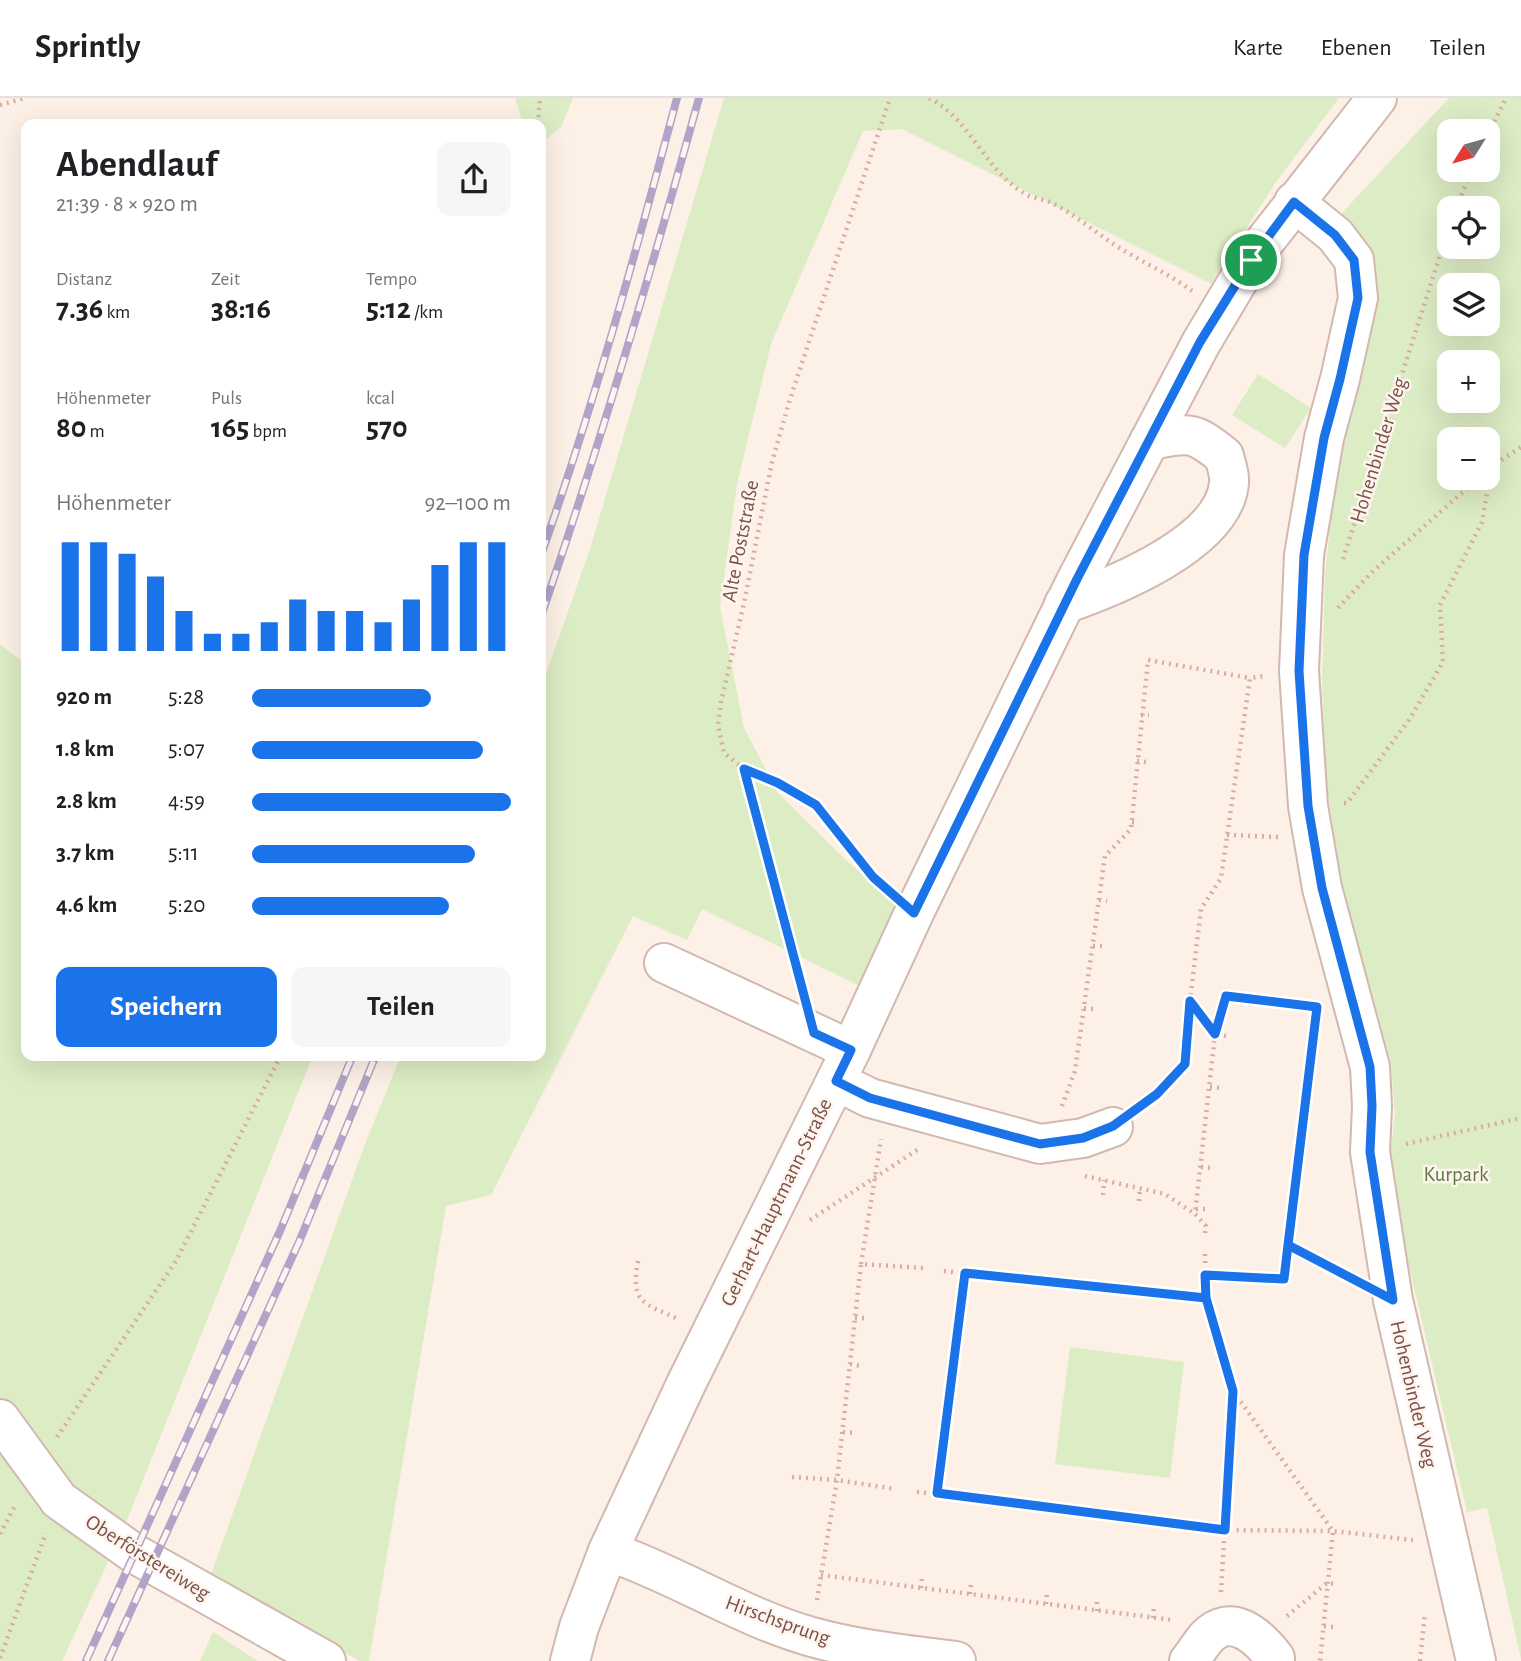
<!DOCTYPE html>
<html lang="de">
<head>
<meta charset="utf-8">
<style>
	body { margin:0; font-family:"Alegreya Sans",sans-serif; background:#f6f6f6; color:#202124; height:100vh; display:flex; flex-direction:column; font-size:26px; white-space:nowrap }
	* { box-sizing:border-box; margin:0 }
	p { font-size:23px; color:#757577 }
	.icon { flex:none; width:38px; height:38px; fill:none; stroke:currentColor; stroke-width:2; stroke-linecap:round; stroke-linejoin:round }
	.map { position:relative; flex:1; overflow:hidden }
	.drawer { position:absolute; left:21px; top:21px; width:525px; height:942px; display:flex; flex-direction:column; background:#fff; border-radius:14px; box-shadow:0 7px 28px #0002 }
	.drawer>* { flex:none }
	.needle { width:46px; rotate:233deg }
	.buttons { position:absolute; left:1437px; top:21px; display:grid; gap:14px }
	.buttons a { display:grid; place-items:center; width:63px; height:63px; border-radius:14px; background:#fff; box-shadow:0 7px 28px #0002; font-size:35px }
	.pin { position:absolute; display:grid; place-items:center; width:60px; height:60px; color:#fff; margin:-30px; border:4px solid #fff; border-radius:50%; box-shadow:0 2px 7px #0007 }
	.round { display:grid; place-items:center; flex:none; width:74px; height:74px; border-radius:14px; background:#f6f6f6 }
	.headline { display:flex; align-items:center; justify-content:space-between; height:119px; padding:0 35px }
	h1 { font-size:38px; font-weight:600; line-height:52px }
	.metrics { display:grid; grid-template-columns:repeat(3,1fr); gap:10px; height:119px; padding:7px 35px }
	.metrics div { display:grid; align-content:center }
	.metrics b { font-size:30px; font-weight:600 }
	.metrics small { font-size:19px; font-weight:400 }
	.metrics p { font-size:19px }
	.chart { height:196px; padding:14px 35px }
	.chart p { display:flex; justify-content:space-between }
	.chart svg { width:100%; height:126px; margin-top:7px; stroke:#1a73e8; stroke-width:6 }
	.primary-button { display:flex; gap:14px; margin-top:auto; padding:14px 35px }
	.primary-button a { flex:1; height:80px; border-radius:14px; background:#1a73e8; color:#fff; font-size:28px; font-weight:600; line-height:80px; text-align:center }
	.primary-button a+a { background:#f6f6f6; color:#202124 }
	ul { padding:0 35px; list-style:none; font-size:23px }
	li { display:grid; grid-template-columns:112px 84px 1fr; align-items:center; height:52px }
	li i { height:18px; border-radius:9px; background:#1a73e8 }
	header { display:flex; align-items:center; gap:42px; box-sizing:border-box; height:98px; padding:0 35px; background:#fff; border-bottom:2px solid #e0e0e0 }
	header strong { font-size:33px }
	nav { display:flex; gap:38px; margin-inline-start:auto; font-size:24px }
	.map>svg:first-child { display:block }
</style>
</head>
<body>
<header>
<strong>Sprintly</strong>
<nav><a>Karte</a><a>Ebenen</a><a>Teilen</a></nav>
</header>
<div class="map">
<svg width="1521" height="1563" viewBox="0 0 1521 1563">
	<rect width="100%" height="100%" fill="#fdf1e7"/>
	<g fill="#dcecc4" fill-rule="evenodd">
		<path d="M515,0H573L561,29L541,45V26H523Z"/>
		<path d="M724,0H1339L1276,84L1211,186L902,31L863,33L771,246L737,386L720,509L744,630L778,695L848,764L899,806L862,889L702,811L687,842L633,818L491,1097L446,1108L369,1563H360L210,1479L365,1046L401,957H541V590L590,451Z"/>
		<path d="M1449,0H1521V1561L1487,1410L1467,1414L1388,1079L1395,1017L1391,966L1341,782L1326,684L1322,584L1325,477L1338,353L1363,153L1341,116ZM1449,33H1488V72H1449ZM1449,110H1488V149H1449ZM1449,187H1488V226H1449ZM1449,264H1488V303H1449ZM1449,341H1488V380H1449Z"/>
		<path d="M1258,276L1311,310L1285,350L1232,317Z"/>
		<path d="M0,546L26,567V957H313L123,1432L62,1563H0Z"/>
		<path d="M1070,1249L1184,1264L1170,1380L1055,1366Z"/>
		<path d="M213,1534L258,1563H200Z"/>
	</g>
	<g fill="none" stroke-linecap="round" stroke-linejoin="round">
		<defs>
			<g id="minor">
				<path d="M1294,104L1335,137L1354,162L1358,200L1340,281L1324,340L1304,457L1299,573L1308,708L1322,790L1370,969L1372,1008L1370,1054L1393,1202L1476,1563"/>
				<path d="M1064,506C1113,489 1224,445 1229,385C1230,376 1226,366 1224,358C1192,332 1189,335 1150,342"/>
				<path d="M664,865L851,952"/>
				<path d="M836,983L870,1000L1040,1046L1083,1040L1113,1029"/>
				<path d="M0,1321L59,1402L135,1456L326,1563"/>
				<path d="M608,1453C678,1477 741,1519 812,1539C859,1552 908,1557 956,1563"/>
				<path d="M570,1563L579,1529L608,1453L686,1286L851,952L914,815L1077,481L1201,245L1251,161L1377,0"/>
				<path d="M1189,1563C1195,1556 1200,1547 1206,1540C1231,1513 1258,1538 1275,1560V1563"/>
			</g>
		</defs>
		<use href="#minor" stroke="#d3b8af" stroke-width="42"/>
		<g stroke="#daaca0" stroke-width="4.5" stroke-dasharray="2 5" stroke-linecap="butt">
			<path d="M929,0C969,20 984,70 1022,94C1030,100 1043,101 1052,105C1078,118 1099,138 1123,152C1146,166 1171,177 1192,193"/>
			<path d="M0,7L25,0"/>
			<path d="M538,26L540,0"/>
			<path d="M1488,36L1506,0"/>
			<path d="M1456,110L1472,72"/>
			<path d="M1343,461L1449,129"/>
			<path d="M1338,510L1371,475L1479,380"/>
			<path d="M1141,617H1149"/>
			<path d="M1137,663L1146,664"/>
			<path d="M745,672L802,890"/>
			<path d="M1344,705H1347L1409,622L1443,564L1440,507L1482,424L1492,368L1521,349"/>
			<path d="M1132,724L1139,725"/>
			<path d="M1227,737L1279,739"/>
			<path d="M886,790L873,779L816,707L778,685L744,671L724,655L718,627L721,604L744,505L772,364L790,301L890,0"/>
			<path d="M1099,802L1107,803"/>
			<path d="M1093,848H1103"/>
			<path d="M1084,910L1093,911"/>
			<path d="M1226,938L1215,936L1226,898L1317,909L1288,1147L1353,1181"/>
			<path d="M1210,989L1221,990"/>
			<path d="M1142,1007L1157,997L1185,966L1190,905"/>
			<path d="M1062,1008L1075,973L1105,758L1131,731L1148,562L1250,580"/>
			<path d="M1406,1046L1521,1020"/>
			<path d="M1201,1069L1211,1070"/>
			<path d="M1085,1078L1165,1096L1195,1116"/>
			<path d="M1103,1097L1104,1082"/>
			<path d="M1139,1103L1140,1090"/>
			<path d="M1196,1111H1205"/>
			<path d="M810,1122L920,1050"/>
			<path d="M1205,1135L1206,1128L1195,1116L1215,936L1190,903L1201,811L1221,780L1250,580L1264,578"/>
			<path d="M1205,1156L1206,1200L1233,1293L1333,1433L1320,1563"/>
			<path d="M638,1163C630,1206 644,1205 678,1221"/>
			<path d="M861,1166L881,1041"/>
			<path d="M944,1173L1206,1200"/>
			<path d="M1205,1176L1284,1180L1288,1147"/>
			<path d="M855,1220H865"/>
			<path d="M850,1266L861,1268"/>
			<path d="M843,1334L856,1335"/>
			<path d="M57,1339L176,1163L281,957"/>
			<path d="M792,1379L837,1382L895,1391"/>
			<path d="M917,1394L1225,1432L1333,1433L1413,1442"/>
			<path d="M937,1395L965,1175"/>
			<path d="M0,1436L16,1406"/>
			<path d="M821,1477L1173,1522"/>
			<path d="M921,1490L922,1480"/>
			<path d="M1221,1494L1233,1293"/>
			<path d="M970,1496L971,1486"/>
			<path d="M817,1502L837,1382L861,1166L923,1170"/>
			<path d="M1046,1506L1047,1496"/>
			<path d="M1097,1513V1502"/>
			<path d="M1287,1518L1327,1485L1337,1486"/>
			<path d="M1153,1520L1154,1509"/>
			<path d="M1324,1528L1334,1529"/>
			<path d="M0,1560L46,1435"/>
			<path d="M1420,1563L1425,1515"/>
		</g>
		<use href="#minor" stroke="#fff" stroke-width="38"/>
		<defs>
			<g id="rail">
				<path d="M541,457C594,307 636,154 677,0"/>
				<path d="M541,518C600,347 651,174 699,0"/>
				<path d="M86,1563L280,1133L353,957"/>
				<path d="M108,1563L299,1144L376,957"/>
			</g>
		</defs>
		<use href="#rail" stroke="#b1a4c8" stroke-width="8"/>
		<use href="#rail" stroke="#fff5ef" stroke-width="5" stroke-dasharray="16" stroke-linecap="butt"/>
	</g>
	<g fill="none" stroke-linecap="round" stroke-linejoin="round">
		<defs>
			<path id="route" d="M1251,162L1200,244L1077,481L914,815L873,779L816,707L778,685L744,671L814,935L851,952L836,983L870,1000L1040,1046L1083,1040L1113,1028L1157,996L1185,966L1190,903L1215,936L1226,898L1317,909L1288,1147L1284,1181L1205,1177L1206,1200L965,1175L937,1395L1225,1432L1233,1293L1206,1200L1205,1177L1284,1181L1288,1147L1393,1202L1370,1054L1372,1008L1370,969L1322,790L1308,708L1299,573L1304,457L1324,340L1340,281L1358,200L1354,162L1335,137L1294,104L1251,162"/>
		</defs>
		<use href="#route" stroke="#fff" stroke-width="14"/>
		<use href="#route" stroke="#1a73e8" stroke-width="9"/>
	</g>
	<g text-anchor="middle" stroke-width="5" stroke-linejoin="round" paint-order="stroke">
		<g font-size="21" fill="#79524a" stroke="#fff5ef">
			<text transform="translate(1378 352) rotate(-73)" y="7">Hohenbinder Weg</text>
			<text transform="translate(740 443) rotate(-79)" y="7">Alte Poststraße</text>
			<text transform="translate(776 1104) rotate(-64)" y="7">Gerhart-Hauptmann-Straße</text>
			<text transform="translate(1414 1296) rotate(77)" y="7">Hohenbinder Weg</text>
			<text transform="translate(148 1459) rotate(32)" y="7">Oberförstereiweg</text>
			<text transform="translate(778 1522) rotate(20)" y="7">Hirschsprung</text>
		</g>
		<g font-size="21" fill="#5b793e" stroke="#fff5ef">
			<text x="1456" y="1083">Kurpark</text>
		</g>
	</g>
</svg>
<div class="buttons">
<a><svg class="needle" viewBox="-14 -14 28 28"><path d="M0-13l5 13h-10z" fill="#e53935"/><path d="M0 13l5-13h-10z" fill="#757577"/></svg></a>
<a><svg class="icon" aria-label="locate" viewBox="0 0 24 24"><circle cx="12" cy="12" r="6"/><path d="M12 2v4M12 18v4M2 12h4M18 12h4"/></svg></a>
<a><svg class="icon" aria-label="layers" viewBox="0 0 24 24"><path d="M12 4l9 5-9 5-9-5zM3 14l9 5 9-5"/></svg></a>
<a>+</a>
<a>−</a>
</div>
<div class="pin" style="left:1251px;top:162px;background:#1e9e55"><svg class="icon" aria-label="arrive" viewBox="0 0 24 24"><path d="M6 21V4h12l-3 4 3 4H6"/></svg></div>
<section class="drawer">
<div class="headline"><div><h1>Abendlauf</h1><p>21:39 · 8 × 920 m</p></div><a class="round"><svg class="icon" aria-label="share" viewBox="0 0 24 24"><path d="M12 15V3M7 8l5-5 5 5M5 13v7h14v-7"/></svg></a></div>
<div class="metrics">
<div><p>Distanz</p><b>7.36<small> km</small></b></div>
<div><p>Zeit</p><b>38:16</b></div>
<div><p>Tempo</p><b>5:12<small> /km</small></b></div>
</div>
<div class="metrics">
<div><p>Höhenmeter</p><b>80<small> m</small></b></div>
<div><p>Puls</p><b>165<small> bpm</small></b></div>
<div><p>kcal</p><b>570</b></div>
</div>
<div class="chart"><p><span>Höhenmeter</span>92–100 m</p>
<svg viewBox="0 0 160 44" preserveAspectRatio="none"><path d="M5 44V6M15 44V6M25 44V10M35 44V18M45 44V30M55 44V38M65 44V38M75 44V34M85 44V26M95 44V30M105 44V30M115 44V34M125 44V26M135 44V14M145 44V6M155 44V6"/></svg>
</div>
<ul>
<li><b>920 m</b>5:28<i style="width:69%"></i></li>
<li><b>1.8 km</b>5:07<i style="width:89%"></i></li>
<li><b>2.8 km</b>4:59<i style="width:100%"></i></li>
<li><b>3.7 km</b>5:11<i style="width:86%"></i></li>
<li><b>4.6 km</b>5:20<i style="width:76%"></i></li>
</ul>
<div class="primary-button"><a>Speichern</a><a>Teilen</a></div>
</section>
</div>
</body>
</html>
